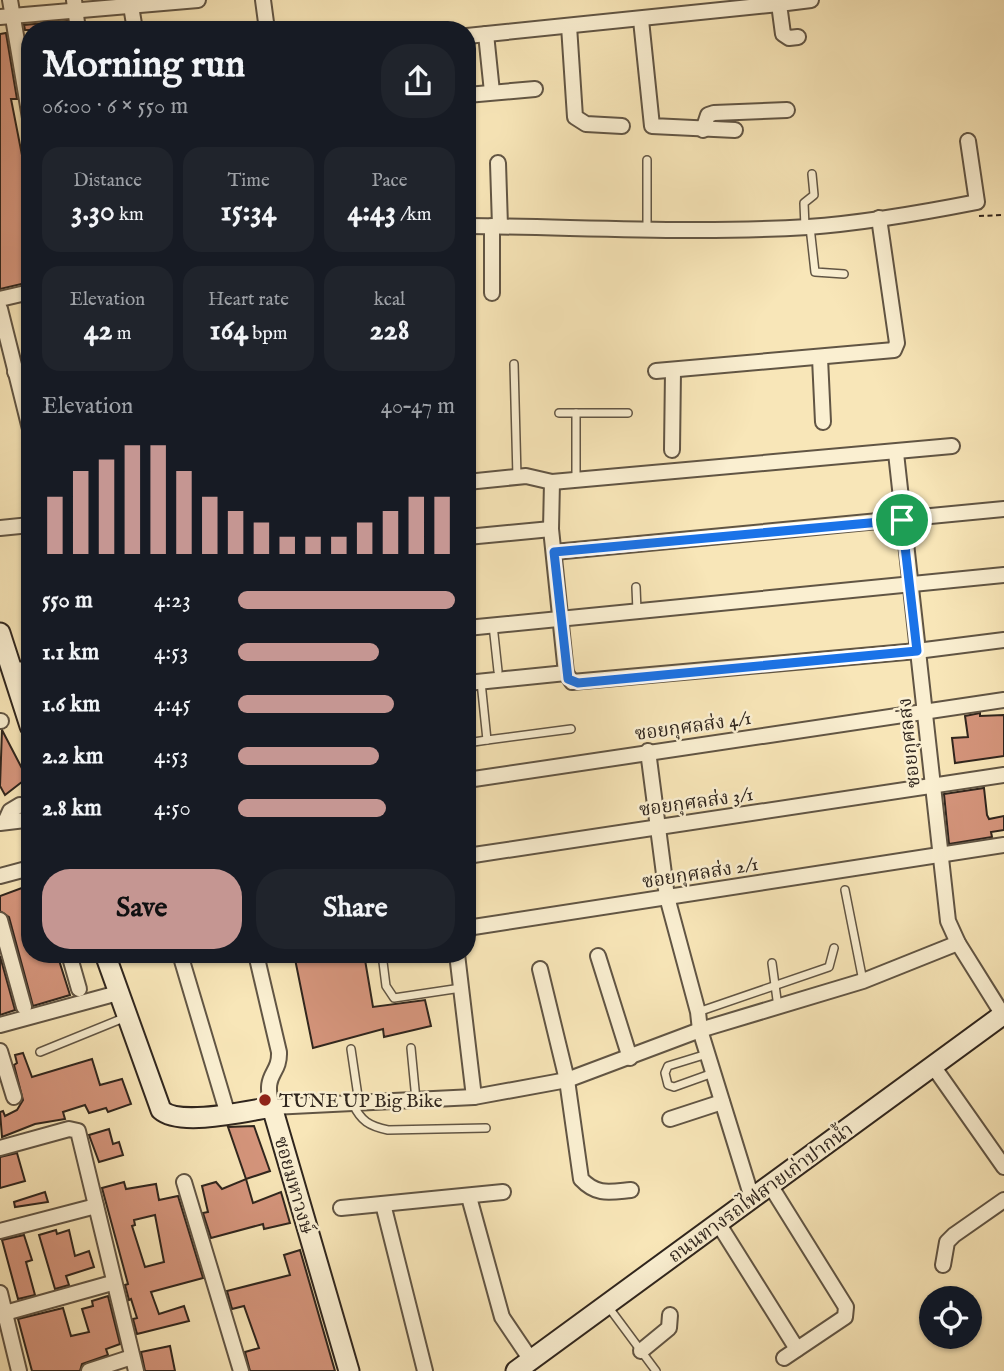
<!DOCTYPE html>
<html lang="en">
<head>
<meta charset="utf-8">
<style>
	body { margin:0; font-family:"IM FELL English","Noto Serif Thai",serif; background:#20242c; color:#f1f3f6; height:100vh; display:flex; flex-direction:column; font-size:26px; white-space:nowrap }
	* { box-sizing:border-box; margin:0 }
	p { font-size:23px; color:#9ea1a6 }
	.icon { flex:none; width:38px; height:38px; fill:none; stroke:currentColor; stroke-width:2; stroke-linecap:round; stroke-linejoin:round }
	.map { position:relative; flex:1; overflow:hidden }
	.panel { position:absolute; left:21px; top:21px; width:455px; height:942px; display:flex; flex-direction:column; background:#171b24; border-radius:28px; box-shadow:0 2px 5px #0004 }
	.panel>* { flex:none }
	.buttons { position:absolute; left:919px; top:1286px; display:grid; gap:14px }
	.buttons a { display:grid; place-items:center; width:63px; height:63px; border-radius:50%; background:#171b24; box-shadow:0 2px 5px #0004; font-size:35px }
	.pin { position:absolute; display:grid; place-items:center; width:60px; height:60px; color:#fff; margin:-30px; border:4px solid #fff; border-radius:50%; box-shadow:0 2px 7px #0007 }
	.round { display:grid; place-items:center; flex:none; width:74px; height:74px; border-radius:28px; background:#20242c }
	.summary { display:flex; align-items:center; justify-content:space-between; height:119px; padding:0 21px }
	h1 { font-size:38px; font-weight:700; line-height:52px }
	.figures { display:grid; grid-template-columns:repeat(3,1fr); gap:10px; height:119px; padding:7px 21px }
	.figures div { display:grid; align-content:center; border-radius:18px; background:#20242c; text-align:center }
	.figures b { font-size:30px; font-weight:700 }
	.figures small { font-size:19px; font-weight:400 }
	.figures p { font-size:19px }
	.chart { height:196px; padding:14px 21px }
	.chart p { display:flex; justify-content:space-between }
	.chart svg { width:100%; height:126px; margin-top:7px; stroke:#c59692; stroke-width:6 }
	.button { display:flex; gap:14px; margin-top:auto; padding:14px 21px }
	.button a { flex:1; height:80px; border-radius:28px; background:#c59692; color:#111; font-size:28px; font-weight:700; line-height:80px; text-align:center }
	.button a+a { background:#20242c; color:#f1f3f6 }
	ul { padding:0 21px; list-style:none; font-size:23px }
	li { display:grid; grid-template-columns:112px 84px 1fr; align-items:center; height:52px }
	li i { height:18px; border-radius:9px; background:#c59692 }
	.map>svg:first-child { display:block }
</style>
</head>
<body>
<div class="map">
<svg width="1004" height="1371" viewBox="0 0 1004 1371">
	<rect width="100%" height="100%" fill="#f8e6b8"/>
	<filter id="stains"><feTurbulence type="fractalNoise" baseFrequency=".00286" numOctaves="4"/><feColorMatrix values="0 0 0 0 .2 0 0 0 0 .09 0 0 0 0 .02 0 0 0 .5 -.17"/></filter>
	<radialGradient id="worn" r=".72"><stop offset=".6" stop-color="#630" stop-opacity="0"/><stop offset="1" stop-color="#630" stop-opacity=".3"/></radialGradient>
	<g fill="#d5957c" stroke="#2f251d" stroke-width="2" fill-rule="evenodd">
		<path d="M67,21L68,30H25L24,25Z"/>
		<path d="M6,33L17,99H11L30,196V282L0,289V34Z"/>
		<path d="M980,713V716L1004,715V756L955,763L952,738L968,737L965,716Z"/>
		<path d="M2,730L27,778L5,795L0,786Z"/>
		<path d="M984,788L987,815L989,819L1004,816V830L991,832L992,837L949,844L944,794Z"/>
		<path d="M30,885V954H57L70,995L33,1006L9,917L0,911V896Z"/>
		<path d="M294,954H364L373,1007L425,1000L431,1026L384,1037L383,1029L313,1048Z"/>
		<path d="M0,956L15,1010L0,1015Z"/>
		<path d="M23,1053L32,1077L92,1059L100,1085L122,1079L131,1104L108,1112L106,1108L89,1113L85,1105L63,1112L65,1119L35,1124L2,1137L0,1112L3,1111L5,1116L17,1110L23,1100L14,1065L17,1063L15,1055Z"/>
		<path d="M254,1126L270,1171L246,1179L228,1127Z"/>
		<path d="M109,1129L113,1144L119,1142L123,1155L99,1162L89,1135Z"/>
		<path d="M17,1153L25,1181L0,1188V1157Z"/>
		<path d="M246,1179L253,1203L281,1192L290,1223L264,1229L263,1224L211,1238L203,1213L208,1212L202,1186L216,1182L222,1189Z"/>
		<path d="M124,1182L126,1189L156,1184L159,1200L178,1196L203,1278L151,1292L159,1314L184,1306L189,1321L137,1334L133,1319L137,1318L131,1299L129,1300L125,1285L128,1284L102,1188ZM155,1215L164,1262L145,1267L132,1226L135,1225L134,1220Z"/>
		<path d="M45,1192L48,1202L15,1207L14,1202Z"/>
		<path d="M56,1230L57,1234L69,1230L75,1256L89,1251L94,1267L66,1276L69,1285L55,1289L39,1235Z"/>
		<path d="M24,1235L32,1260L26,1262L35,1295L18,1299L2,1240Z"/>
		<path d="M300,1250L335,1371H250L245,1352L259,1348L244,1306L232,1309L227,1291L290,1275L284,1255Z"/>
		<path d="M108,1296L120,1344L106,1349L108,1355L82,1364L80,1371H32L18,1319L63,1308L71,1336L89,1332L82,1309L93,1306L92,1301Z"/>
		<path d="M170,1346L175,1371H145L141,1352Z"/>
	</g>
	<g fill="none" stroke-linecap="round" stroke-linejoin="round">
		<defs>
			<g id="lane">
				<path d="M647,160V228"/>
				<path d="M805,227L804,203L814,195L812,174"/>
				<path d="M810,227L815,272L844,274"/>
				<path d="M514,364L517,477"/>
				<path d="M559,413H628"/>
				<path d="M576,413V480"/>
				<path d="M636,587L637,611"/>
				<path d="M493,625L498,671"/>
				<path d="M487,740L571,729"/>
				<path d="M467,743L487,740L481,682"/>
				<path d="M845,890L863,981"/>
				<path d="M382,954L386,986L394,998L461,988"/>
				<path d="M772,963L778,1007"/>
				<path d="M698,1012L829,967L834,948"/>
				<path d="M411,1048L416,1100"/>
				<path d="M351,1049L359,1103"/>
				<path d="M40,1052L126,1017"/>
				<path d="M707,1054L668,1066L665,1073L668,1085L674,1087L713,1073"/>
				<path d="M353,1104C361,1121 369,1126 388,1130L486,1128"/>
				<path d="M607,1305L656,1371"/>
			</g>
			<g id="street">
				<path d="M10,0L30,118"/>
				<path d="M74,0L78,30"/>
				<path d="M130,0L135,30"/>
				<path d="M263,0L267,30"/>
				<path d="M0,17L198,0"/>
				<path d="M641,20L652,126L735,130"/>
				<path d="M569,26L575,117L586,124L622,126"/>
				<path d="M486,34L492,92"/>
				<path d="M467,36L779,4V0"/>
				<path d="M798,37L789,38L783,34L779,4L811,0"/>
				<path d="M467,95L535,89"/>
				<path d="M703,130L708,115L714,113L787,110"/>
				<path d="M498,163L500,226"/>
				<path d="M467,226C581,227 695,234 808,227C865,223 921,213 977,202L968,141"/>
				<path d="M492,293V226"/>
				<path d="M0,299L30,292"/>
				<path d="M0,309L30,429"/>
				<path d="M820,358L823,422"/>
				<path d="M656,371L894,350L897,343L879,218"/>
				<path d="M15,372L30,369"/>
				<path d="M672,450L673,371"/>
				<path d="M896,453L948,921L958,943L1003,1015"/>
				<path d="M467,482L526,476L552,482L551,529L566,673L572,682L917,651L1004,640"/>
				<path d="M552,482L952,446"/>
				<path d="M0,528L30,525"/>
				<path d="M467,537L551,529"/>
				<path d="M554,552L1004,509"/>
				<path d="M467,628L1004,575"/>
				<path d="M11,670L30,669"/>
				<path d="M467,683L566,673"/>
				<path d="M0,721H1"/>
				<path d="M648,751L667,897L698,1012L700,1030L752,1198"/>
				<path d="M467,780L1004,700"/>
				<path d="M6,820L10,811L20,805"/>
				<path d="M0,823L25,820"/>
				<path d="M467,856L1004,775"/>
				<path d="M0,876L30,868"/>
				<path d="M0,920L24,1007"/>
				<path d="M467,928L1004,845"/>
				<path d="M69,954L79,989"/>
				<path d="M180,954L228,1115"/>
				<path d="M256,954L279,1052C280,1076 262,1072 272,1107L474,1097L567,1080L700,1030L863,981L958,943"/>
				<path d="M457,954L474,1097"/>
				<path d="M598,956L630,1058"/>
				<path d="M540,969L567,1080L581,1179C597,1196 610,1192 631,1190"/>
				<path d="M0,1025L118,993"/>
				<path d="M0,1051L14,1097"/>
				<path d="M933,1066L1004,1167"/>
				<path d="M670,1119L722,1102"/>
				<path d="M0,1148L69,1129L78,1131L136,1371"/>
				<path d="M184,1182L241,1371"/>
				<path d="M770,1185L846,1307L845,1317L784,1358"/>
				<path d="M469,1197L502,1317L531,1360"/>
				<path d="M383,1204L425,1371"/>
				<path d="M341,1208L503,1192"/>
				<path d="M718,1223L797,1349"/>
				<path d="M0,1231L96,1206"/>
				<path d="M943,1265L947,1242L954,1235L1004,1200"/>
				<path d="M0,1293L19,1371"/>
				<path d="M5,1313L112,1283"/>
				<path d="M641,1351L669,1328L670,1315"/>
				<path d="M89,1371L132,1357"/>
			</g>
			<g id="secondary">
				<path d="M0,633L30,726"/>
				<path d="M105,954L161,1110C180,1127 247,1111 272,1107L349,1371"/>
				<path d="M516,1371L1004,1014"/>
			</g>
		</defs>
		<use href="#lane" stroke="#615544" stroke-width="10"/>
		<use href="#street" stroke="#615544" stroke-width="18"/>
		<use href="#secondary" stroke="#2f251d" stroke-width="23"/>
		<path stroke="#2f251d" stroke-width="2" stroke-dasharray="5 3.5" stroke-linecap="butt" d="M979,216L1004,215"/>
		<use href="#lane" stroke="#faefd1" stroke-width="7"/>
		<use href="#street" stroke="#faefd1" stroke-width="14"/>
		<use href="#secondary" stroke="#faefd1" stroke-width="19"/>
	</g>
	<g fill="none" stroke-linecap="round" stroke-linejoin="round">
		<defs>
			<path id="route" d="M902,520L917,651L578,683L568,679L554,552Z"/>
		</defs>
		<use href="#route" stroke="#fff" stroke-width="14"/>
		<use href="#route" stroke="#1a73e8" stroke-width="9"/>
	</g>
	<circle fill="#8f2418" stroke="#faefd1" stroke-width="2.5" cx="265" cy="1100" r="7"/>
	<g text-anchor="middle" stroke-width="5" stroke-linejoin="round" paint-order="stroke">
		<g font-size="19" fill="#2f251d" stroke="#faefd1">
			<text transform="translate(693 725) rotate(-8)" y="7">ซอยกุศลส่ง 4/1</text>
			<text transform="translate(908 743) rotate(-96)" y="7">ซอยกุศลส่ง</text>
			<text transform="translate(696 801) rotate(-8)" y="7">ซอยกุศลส่ง 3/1</text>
			<text transform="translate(700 872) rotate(-9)" y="7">ซอยกุศลส่ง 2/1</text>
			<text transform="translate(295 1185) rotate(74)" y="7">ซอยมหาวงษ์</text>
			<text transform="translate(760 1192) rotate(-36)" y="7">ถนนทางรถไฟสายเก่าปากน้ำ</text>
		</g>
		<g font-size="19" fill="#2f251d" stroke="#faefd1" text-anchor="start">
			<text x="279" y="1107">TUNE UP Big Bike</text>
		</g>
	</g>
	<rect width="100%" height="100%" filter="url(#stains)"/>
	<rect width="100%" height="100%" fill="url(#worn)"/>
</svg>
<div class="buttons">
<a><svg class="icon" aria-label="locate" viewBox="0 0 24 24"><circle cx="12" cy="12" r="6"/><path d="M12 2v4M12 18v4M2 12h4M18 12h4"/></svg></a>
</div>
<div class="pin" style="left:902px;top:520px;background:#1e9e55"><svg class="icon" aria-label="arrive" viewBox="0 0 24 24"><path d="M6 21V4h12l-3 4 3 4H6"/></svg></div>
<section class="panel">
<div class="summary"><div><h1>Morning run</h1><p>06:00 · 6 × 550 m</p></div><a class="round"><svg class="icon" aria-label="share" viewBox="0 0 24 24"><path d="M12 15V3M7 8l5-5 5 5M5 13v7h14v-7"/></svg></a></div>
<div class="figures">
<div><p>Distance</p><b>3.30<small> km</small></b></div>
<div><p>Time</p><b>15:34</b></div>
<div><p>Pace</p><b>4:43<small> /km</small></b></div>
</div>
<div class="figures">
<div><p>Elevation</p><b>42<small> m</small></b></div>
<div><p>Heart rate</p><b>164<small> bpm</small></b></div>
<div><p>kcal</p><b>228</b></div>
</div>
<div class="chart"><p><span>Elevation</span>40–47 m</p>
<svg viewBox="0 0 160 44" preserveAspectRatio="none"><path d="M5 44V24M15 44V15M25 44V11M35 44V6M45 44V6M55 44V15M65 44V24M75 44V29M85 44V33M95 44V38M105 44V38M115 44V38M125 44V33M135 44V29M145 44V24M155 44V24"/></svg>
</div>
<ul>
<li><b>550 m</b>4:23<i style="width:100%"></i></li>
<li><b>1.1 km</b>4:53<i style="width:65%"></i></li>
<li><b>1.6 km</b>4:45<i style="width:72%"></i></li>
<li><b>2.2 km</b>4:53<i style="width:65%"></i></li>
<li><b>2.8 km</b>4:50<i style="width:68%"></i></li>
</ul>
<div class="button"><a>Save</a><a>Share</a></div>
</section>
</div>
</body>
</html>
